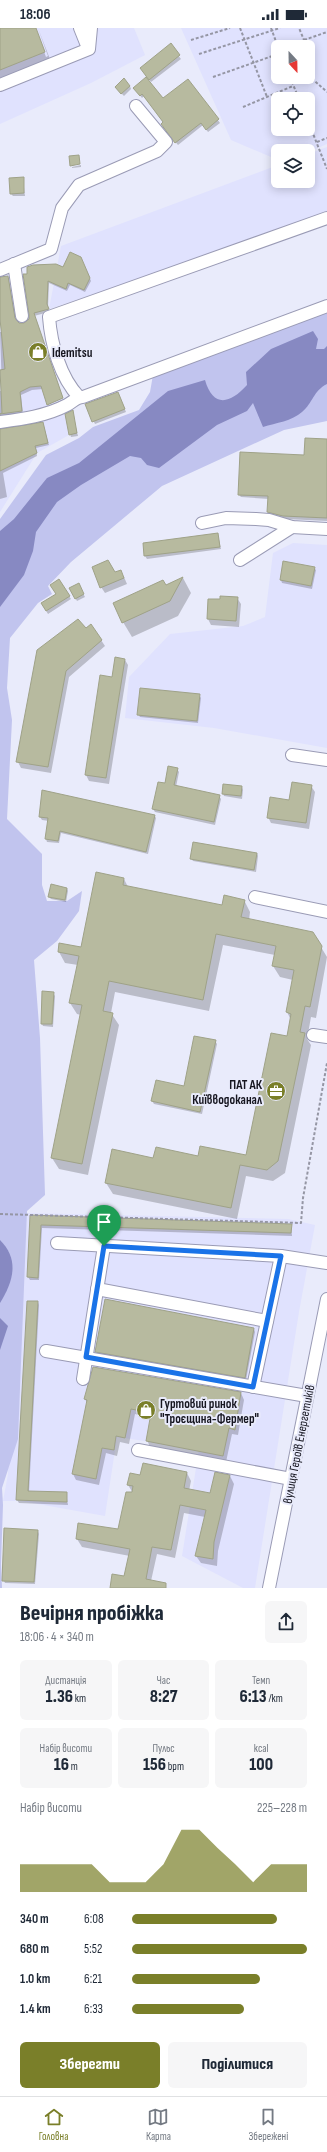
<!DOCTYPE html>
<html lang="uk">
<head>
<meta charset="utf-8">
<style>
	body { margin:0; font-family:"Sofia Sans Condensed",sans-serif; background:#f6f6f7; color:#1f2937; height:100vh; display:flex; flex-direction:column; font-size:15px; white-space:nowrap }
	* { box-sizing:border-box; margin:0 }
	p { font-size:13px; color:#747a83 }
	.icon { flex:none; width:22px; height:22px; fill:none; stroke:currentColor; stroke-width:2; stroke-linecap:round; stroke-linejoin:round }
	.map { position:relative; height:1560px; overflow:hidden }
	.side { display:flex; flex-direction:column; background:#fff; flex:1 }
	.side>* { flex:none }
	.needle { width:26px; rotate:158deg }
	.tools { position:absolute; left:271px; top:12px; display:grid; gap:8px }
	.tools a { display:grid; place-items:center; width:44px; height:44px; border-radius:6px; background:#fff; box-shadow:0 2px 10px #0003; font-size:20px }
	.pin { position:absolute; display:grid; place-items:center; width:34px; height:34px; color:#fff; margin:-41px -17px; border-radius:50% 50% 50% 0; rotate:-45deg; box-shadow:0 0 4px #0007 }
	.pin .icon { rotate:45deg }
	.round { display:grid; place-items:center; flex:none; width:42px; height:42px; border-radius:6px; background:#f6f6f7 }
	.overview { display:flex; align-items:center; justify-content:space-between; height:68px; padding:0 20px }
	h1 { font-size:22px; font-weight:800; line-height:30px }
	.metrics { display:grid; grid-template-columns:repeat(3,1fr); gap:6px; height:68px; padding:4px 20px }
	.metrics div { display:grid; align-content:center; border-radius:6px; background:#f6f6f7; text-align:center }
	.metrics b { font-size:17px; font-weight:800 }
	.metrics small { font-size:11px; font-weight:400 }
	.metrics p { font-size:11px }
	.chart { height:112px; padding:8px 20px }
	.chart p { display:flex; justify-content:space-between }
	.chart svg { width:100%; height:72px; margin-top:4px; fill:#7a7f29; opacity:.7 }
	.button { display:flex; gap:8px; margin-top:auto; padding:8px 20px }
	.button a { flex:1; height:46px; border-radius:6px; background:#7a7f29; color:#fff; font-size:16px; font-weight:800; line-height:46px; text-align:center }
	.button a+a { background:#f6f6f7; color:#1f2937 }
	ul { padding:0 20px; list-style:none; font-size:13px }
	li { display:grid; grid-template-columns:64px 48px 1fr; align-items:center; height:30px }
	li i { height:10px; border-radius:5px; background:#7a7f29 }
	.status { display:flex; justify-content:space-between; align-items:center; height:28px; padding:0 20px; background:#fff; direction:ltr }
	.status svg { height:11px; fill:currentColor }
	.dock { display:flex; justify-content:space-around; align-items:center; height:56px; border-top:1px solid #e0e1e3; background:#fff; font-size:11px; color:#747a83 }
	.dock a { display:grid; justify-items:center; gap:2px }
	.dock .active { color:#7a7f29 }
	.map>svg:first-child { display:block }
</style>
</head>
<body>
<div class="status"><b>18:06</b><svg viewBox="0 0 49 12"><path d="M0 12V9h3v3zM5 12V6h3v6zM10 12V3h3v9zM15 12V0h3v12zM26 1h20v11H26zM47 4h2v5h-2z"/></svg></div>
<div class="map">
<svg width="327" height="1560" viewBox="0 0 327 1560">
	<rect width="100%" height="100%" fill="#e9ebfb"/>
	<g fill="#e0e2fe" fill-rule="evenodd">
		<path d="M0,0H134L145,27L91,55L0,96Z"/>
		<path d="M181,0H327V116L308,124L278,123V132L231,112ZM278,19H308V49H278ZM278,71H308V101H278Z"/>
		<path d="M327,119V189L49,281L61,218L278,137V153H308V126Z"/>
		<path d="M11,247L16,298L36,291L64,372L73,384L77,405L69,407L37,425L0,484V248Z"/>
		<path d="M293,515L327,517V720L214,700L125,690L129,649L170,606L243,598L265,589L273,525Z"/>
		<path d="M26,1185L288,1191L315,1197L299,1284L255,1560H243L182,1528L199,1421L117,1409L105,1488L21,1473H3L8,1446L7,1356Z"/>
	</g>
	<path fill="#c1c4ee" d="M327,284V393L284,402L162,458L71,534L48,558L52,566L38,575L10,610L7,660L12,692L7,791L42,826V857L47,873H67L82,863L79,883L57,913L34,932L40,1010L45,1167L27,1183L18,1411L2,1460L3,1477L1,1536L2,1560H0V491L46,427L79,410L93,399L139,382L150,364L153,347Z"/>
	<g fill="#8789c2">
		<path d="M313,303L318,311L316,321H324L327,318V356C313,363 313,375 302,384C292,393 276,395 263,399L253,375L247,383L217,397L159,440L147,437L141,430L130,428L81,457L57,474L36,504L33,523L24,547L0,579V503L14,491L47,450L79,435L168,363L205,352C213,380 230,376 247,357L246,344L271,321Z"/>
		<path d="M0,1212C20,1232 13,1254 0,1275Z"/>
		<path d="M0,1290L8,1298L0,1322Z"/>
	</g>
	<g fill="#0003">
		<path d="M0,0H35L46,29L48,28L38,0L53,39L0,60Z"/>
		<path d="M170,17L181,31L151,54L143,43Z"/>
		<path d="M188,52L220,95L208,104L203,97L178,117L163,99L164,94L144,68L142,70L136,62L163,72Z"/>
		<path d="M130,58L131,61L124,68L118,62Z"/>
		<path d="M81,137V139L72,140V139Z"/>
		<path d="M23,150L25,168H13L11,166Z"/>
		<path d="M82,233L91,253L85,264L70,257L67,263L49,255L48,279L49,284L34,288L63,370L48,376L43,361L32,362L21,367L23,386L0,390V363H2L0,304H2L0,249H8L9,252L16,292L18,296H24L30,292L24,247L63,241Z"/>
		<path d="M118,365L126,384L95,396L86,377Z"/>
		<path d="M64,371V373L50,379L49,378Z"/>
		<path d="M72,384L78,408L71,409L70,406Z"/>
		<path d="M43,395L49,417L36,420L37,428L3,445L7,469L0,471V402Z"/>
		<path d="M327,412V493L285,491L270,487L269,471L241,469L239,467L305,429Z"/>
		<path d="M218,507L221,521L147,531L145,528L144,516Z"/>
		<path d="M284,534L314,540L316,542L312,561L282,555L281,552Z"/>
		<path d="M114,545L124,549L127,556L105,565L101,559Z"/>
		<path d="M183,550L191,565L178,588L132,609L123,594L166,558Z"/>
		<path d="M58,552L71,571L48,586L42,576L57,566Z"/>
		<path d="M78,556L85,569L77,573L70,560Z"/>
		<path d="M237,570L241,576L239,599L211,597L208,591Z"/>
		<path d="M86,601L101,612L105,618L69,649L51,745L21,740L18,734Z"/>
		<path d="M125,632L128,637L109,756L89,753L86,747L113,650Z"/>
		<path d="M199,667L201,670L198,695L140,689L138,686Z"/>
		<path d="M177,741L179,744L176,759L219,768L221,771L215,797L155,784L153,781L166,757Z"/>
		<path d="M224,757L242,759L243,762L242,771L224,768L223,765Z"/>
		<path d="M311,758L315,764L309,801L271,795L268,789Z"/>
		<path d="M43,763L154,787L156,790L148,826L61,805L59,815L47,814L46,811L49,793L42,792L40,789Z"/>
		<path d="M257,825L258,828L256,844L193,833L191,830Z"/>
		<path d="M124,851L128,859L223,878L244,872L250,884L249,892L321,919L327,929L316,990L311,989L307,1011L311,1017L285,1145L273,1153L246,1148L237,1191L113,1166L106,1155L154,1131L247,1128L288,1009L291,992L287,984L293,952L280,949L273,938L275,927L223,917L209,983L115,964L111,985L119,997L88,1147L59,1141L52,1130L81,987L77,986L70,975L78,937L65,935L59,924L81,920Z"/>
		<path d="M67,860L68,863L66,874L51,871L49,869Z"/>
		<path d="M53,965L55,968L53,999L43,998L42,996Z"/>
		<path d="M215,1013L217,1016L202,1086L154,1076L152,1073L184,1059Z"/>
		<path d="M31,1188L291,1197L292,1208L42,1200L39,1252H30L28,1249Z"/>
		<path d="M38,1274L39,1277L29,1464L66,1465L68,1477L19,1475L17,1472Z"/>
		<path d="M254,1301L255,1304L246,1352L98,1326L96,1323Z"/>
		<path d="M241,1365L244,1372L238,1407L232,1406L226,1434L150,1419L147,1412L151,1390L135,1386L129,1416L120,1414L117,1428L106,1425L99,1457L76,1452L73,1446L87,1375L85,1371Z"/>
		<path d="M187,1445L191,1453L189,1463L210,1466L230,1448L234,1456L218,1523L217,1538L201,1535L196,1528L205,1489L184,1485L175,1530L157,1526L151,1553L165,1560H111L125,1549L130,1528L82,1519L77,1511L119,1502L133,1465L128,1457L141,1448Z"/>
		<path d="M38,1503L39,1506L35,1556L5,1555L4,1553Z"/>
	</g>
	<g fill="#b7ba9f" stroke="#9fa288">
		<path d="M0,0H36L45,24L0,42Z"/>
		<path d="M171,15L180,27L149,52L140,40Z"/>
		<path d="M146,49L163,70L188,51L219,91L206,102L201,95L175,115L161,96L163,94L142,66L140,68L133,60Z"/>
		<path d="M124,50L130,58L121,66L115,59Z"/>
		<path d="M79,127L80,136L70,138L69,128Z"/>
		<path d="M24,149V165L10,166L9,150Z"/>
		<path d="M70,224L81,229L90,250L84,262L68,255L66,261L48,253L47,276L49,281L34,285L63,370L47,377L41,358L30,359L20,364L22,383L0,386L2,385L0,342L5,341L0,291V249L8,248L15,290L19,295H24L29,291V287L23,246H27V239L33,237L56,236L63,239Z"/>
		<path d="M118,364L125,381L92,394L85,376Z"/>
		<path d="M73,382L77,405L69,407L65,386Z"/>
		<path d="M43,394L48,415L35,418L37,425L0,443V401Z"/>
		<path d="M305,410L327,411V490L283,488L267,484L268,468L238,467L240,424L304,427Z"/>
		<path d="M218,505L220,519L144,528L143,515Z"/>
		<path d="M108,532L115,544L121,542L124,550L100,560L92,539Z"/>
		<path d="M283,533L315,539L311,558L280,552Z"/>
		<path d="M183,549L170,573L122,595L113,575L163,552L166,557Z"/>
		<path d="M59,551L70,568L46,583L41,575L56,566L50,557Z"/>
		<path d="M79,555L84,566L75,571L69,560Z"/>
		<path d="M220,568L238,569L236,593L207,591L208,571H220Z"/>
		<path d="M78,591L86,600L91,596L102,612L66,643L48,739L16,734L37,622Z"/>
		<path d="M115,629L125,631L106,750L85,747L100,647L112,649Z"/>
		<path d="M140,660L200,666L197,693L137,687Z"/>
		<path d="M168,738L178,740L174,757L220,767L214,794L152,781L158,754L165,755Z"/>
		<path d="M292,754L312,757L306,795L267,790L270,769L289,772Z"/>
		<path d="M223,756L242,758L241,768L222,766Z"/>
		<path d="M42,762L155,787L146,824L60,803L58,813L45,811L48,790L39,789Z"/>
		<path d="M193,814L257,825L254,842L190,831Z"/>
		<path d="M96,844L124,850L123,857L222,877L224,867L245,872L241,889L313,904L322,918L310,979L305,978L300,1004L305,1005L278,1133L267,1142L240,1137L231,1180L105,1155L112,1121L153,1130L156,1119L198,1128L200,1118L246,1127L271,1005L287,1008L291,986L286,984L294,942L272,938L276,918L216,906L203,972L109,953L103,983L113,985L82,1136L51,1130L82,977L69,975L79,928L58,924L59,915L81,919Z"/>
		<path d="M51,856L67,860L65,872L48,869Z"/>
		<path d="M42,963L54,964L52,996H41Z"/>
		<path d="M194,1008L216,1012L200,1084L151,1073L156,1052L184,1058Z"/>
		<path d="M30,1187L292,1196L291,1205L41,1197L38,1250L27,1249Z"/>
		<path d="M105,1271L254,1300L245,1350L95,1324Z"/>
		<path d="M27,1273H38L28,1463L67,1464V1474L16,1472Z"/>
		<path d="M93,1339L241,1364L235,1402L229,1400L223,1428L146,1413L151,1385L131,1381L125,1410L116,1408L114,1422L102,1420L96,1451L72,1446L87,1372L84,1371Z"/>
		<path d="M143,1435L187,1444L184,1460L210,1465L215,1444L230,1447L214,1514L213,1531L195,1528L206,1482L180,1477L171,1522L152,1519L146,1551L166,1555V1560H110L112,1546L124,1548L130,1521L76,1511L78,1495L118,1501L126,1464H132L133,1458L127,1457L130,1445L140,1447Z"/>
		<path d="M4,1500L38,1502L34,1554L2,1553Z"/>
	</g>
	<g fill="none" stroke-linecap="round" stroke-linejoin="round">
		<defs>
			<g id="minor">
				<path d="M80,0L88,20"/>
				<path d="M0,57L89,21L91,0"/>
				<path d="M14,236L22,288"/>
				<path d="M0,242L51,221L62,180L79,157L157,123L166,114L136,78"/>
				<path d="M79,369C60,349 51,316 49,289L327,190"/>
				<path d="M0,394C23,391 46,388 67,377C73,374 76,369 83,369L327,278"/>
				<path d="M202,495L226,490L256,491L269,492L292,499L327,501"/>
				<path d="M240,532L292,499"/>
				<path d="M292,727L327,732"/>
				<path d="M255,869L327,884"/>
				<path d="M313,1007L327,1009"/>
				<path d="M57,1215L281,1228L327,1235"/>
				<path d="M97,1261L267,1293"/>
				<path d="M46,1323L307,1368"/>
				<path d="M83,1351L104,1218"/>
				<path d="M253,1359L281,1228"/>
				<path d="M138,1422L291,1451"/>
				<path d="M269,1560L327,1271"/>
			</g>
		</defs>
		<use href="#minor" stroke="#9a9bb5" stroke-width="14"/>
		<g stroke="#9596a4" stroke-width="2" stroke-dasharray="3 2" stroke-linecap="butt">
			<path d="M240,0L267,69"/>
			<path d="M271,0L278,19"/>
			<path d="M191,12L230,0"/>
			<path d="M304,12L327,4"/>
			<path d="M304,17L310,18L313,28L308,30"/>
			<path d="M298,19L304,17V12L299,0"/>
			<path d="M199,26L280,0"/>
			<path d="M308,40L313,28"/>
			<path d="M308,47L327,64"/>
			<path d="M213,49L278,26"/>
			<path d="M290,49L299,71"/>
			<path d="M291,52L298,49"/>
			<path d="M243,79L293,58"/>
			<path d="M308,93L327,141"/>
			<path d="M317,114L327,110"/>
			<path d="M0,1186L301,1195L303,1170L327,1035"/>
		</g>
		<use href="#minor" stroke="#fff" stroke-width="12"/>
	</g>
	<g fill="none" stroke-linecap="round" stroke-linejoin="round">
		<defs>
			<path id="route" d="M104,1218L281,1228L253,1359L86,1329Z"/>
		</defs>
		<use href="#route" stroke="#fff" stroke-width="8"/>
		<use href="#route" stroke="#1a73e8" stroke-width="5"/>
	</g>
	<defs>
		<symbol id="shop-disc" viewBox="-11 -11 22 22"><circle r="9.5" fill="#7a7f29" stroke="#e9ebfb"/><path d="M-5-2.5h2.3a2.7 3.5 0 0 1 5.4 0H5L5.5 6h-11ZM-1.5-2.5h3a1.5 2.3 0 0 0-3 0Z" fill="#fff"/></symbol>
		<symbol id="office-disc" viewBox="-11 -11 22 22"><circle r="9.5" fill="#7a7f29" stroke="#e9ebfb"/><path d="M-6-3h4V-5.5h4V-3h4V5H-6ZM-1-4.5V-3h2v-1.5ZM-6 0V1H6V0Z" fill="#fff"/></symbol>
	</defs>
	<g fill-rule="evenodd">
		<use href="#shop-disc" x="27" y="313" width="22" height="22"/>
		<use href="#office-disc" x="265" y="1052" width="22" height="22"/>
		<use href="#shop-disc" x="135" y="1371" width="22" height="22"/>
	</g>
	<g text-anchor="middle" stroke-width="4" stroke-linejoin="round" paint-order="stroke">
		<g font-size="13" font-weight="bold" fill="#161620" stroke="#e9ebfb" text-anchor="start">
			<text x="52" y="329">Idemitsu</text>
			<text x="262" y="1061" text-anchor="end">ПАТ АК<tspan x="262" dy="15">Київводоканал</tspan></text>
			<text x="160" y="1380">Гуртовий ринок<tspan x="160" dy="15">"Троєщина-Фермер"</tspan></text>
		</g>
		<g font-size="13" fill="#161620" stroke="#e9ebfb">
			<text transform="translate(298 1416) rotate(-79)" y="5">вулиця Героїв Енергетиків</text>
		</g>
	</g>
</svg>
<div class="tools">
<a><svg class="needle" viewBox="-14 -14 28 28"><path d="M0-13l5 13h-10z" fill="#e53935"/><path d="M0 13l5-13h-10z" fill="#747a83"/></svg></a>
<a><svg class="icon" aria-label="locate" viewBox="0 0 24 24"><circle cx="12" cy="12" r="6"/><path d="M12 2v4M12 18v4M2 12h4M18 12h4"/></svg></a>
<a><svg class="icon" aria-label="layers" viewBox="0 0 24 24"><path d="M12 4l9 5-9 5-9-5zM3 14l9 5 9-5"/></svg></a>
</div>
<div class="pin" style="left:104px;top:1218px;background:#1e9e55"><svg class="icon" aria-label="arrive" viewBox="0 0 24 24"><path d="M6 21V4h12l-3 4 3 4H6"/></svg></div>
</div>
<section class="side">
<div class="overview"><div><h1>Вечірня пробіжка</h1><p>18:06 · 4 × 340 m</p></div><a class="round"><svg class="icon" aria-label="share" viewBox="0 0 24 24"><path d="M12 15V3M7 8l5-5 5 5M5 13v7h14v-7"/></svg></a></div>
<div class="metrics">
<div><p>Дистанція</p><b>1.36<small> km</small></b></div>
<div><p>Час</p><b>8:27</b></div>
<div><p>Темп</p><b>6:13<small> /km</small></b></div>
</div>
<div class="metrics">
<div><p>Набір висоти</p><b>16<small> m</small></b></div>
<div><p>Пульс</p><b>156<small> bpm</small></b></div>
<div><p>kcal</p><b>100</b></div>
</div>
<div class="chart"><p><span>Набір висоти</span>225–228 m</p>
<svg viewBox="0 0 160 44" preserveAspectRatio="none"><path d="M0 44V27L10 27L20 27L30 27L40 27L50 38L60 38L70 38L80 27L90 6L100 6L110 17L120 27L130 38L140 27L150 27L160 27V44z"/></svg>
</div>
<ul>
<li><b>340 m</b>6:08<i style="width:83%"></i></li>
<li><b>680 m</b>5:52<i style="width:100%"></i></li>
<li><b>1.0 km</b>6:21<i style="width:73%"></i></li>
<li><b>1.4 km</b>6:33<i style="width:64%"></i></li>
</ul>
<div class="button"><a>Зберегти</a><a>Поділитися</a></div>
</section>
<nav class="dock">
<a class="active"><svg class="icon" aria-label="home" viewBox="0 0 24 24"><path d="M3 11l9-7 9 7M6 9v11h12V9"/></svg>Головна</a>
<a><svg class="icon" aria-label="map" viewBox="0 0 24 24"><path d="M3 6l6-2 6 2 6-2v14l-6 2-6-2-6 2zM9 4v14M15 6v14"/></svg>Карта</a>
<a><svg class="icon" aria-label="saved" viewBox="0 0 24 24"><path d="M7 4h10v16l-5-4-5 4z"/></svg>Збережені</a>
</nav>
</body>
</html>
